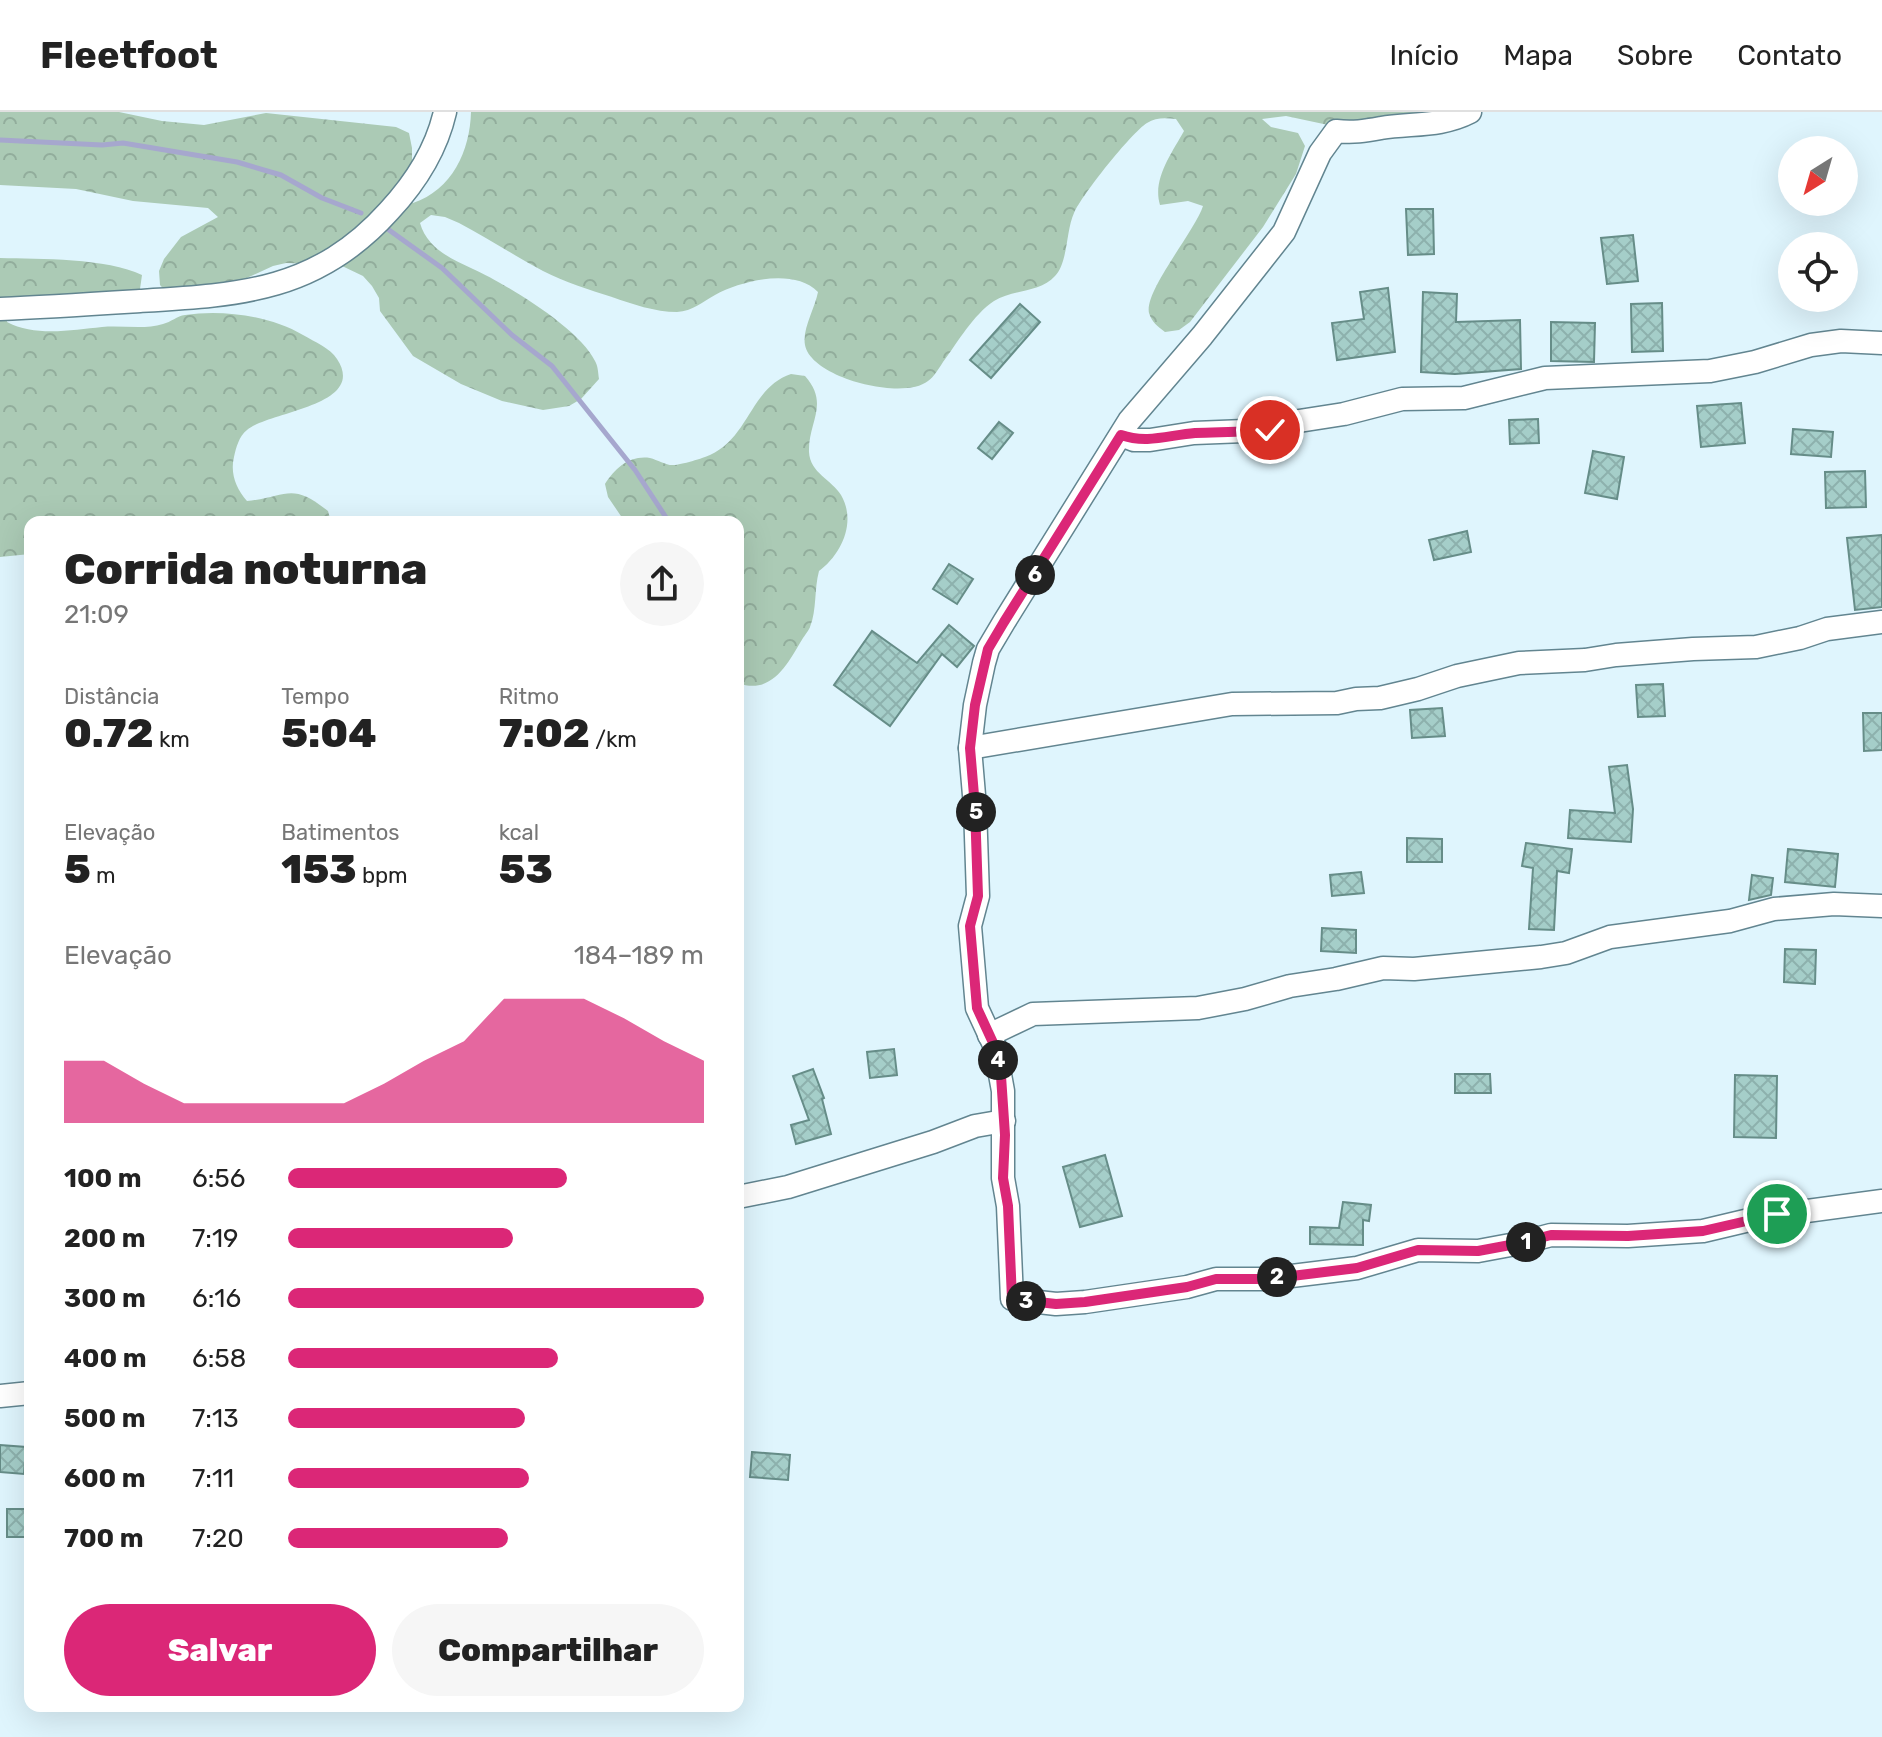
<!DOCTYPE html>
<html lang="pt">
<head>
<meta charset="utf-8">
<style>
	body { margin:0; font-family:Rubik,sans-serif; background:#f6f6f6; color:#222; height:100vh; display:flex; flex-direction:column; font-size:30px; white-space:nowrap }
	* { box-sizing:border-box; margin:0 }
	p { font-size:26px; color:#767676 }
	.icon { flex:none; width:44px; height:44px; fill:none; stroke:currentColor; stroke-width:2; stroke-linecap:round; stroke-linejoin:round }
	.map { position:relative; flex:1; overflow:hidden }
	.side { position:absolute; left:24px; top:404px; width:720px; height:1196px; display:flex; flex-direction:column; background:#fff; border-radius:16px; box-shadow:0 8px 32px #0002 }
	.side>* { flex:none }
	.needle { width:52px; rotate:217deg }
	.tools { position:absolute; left:1778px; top:24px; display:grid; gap:16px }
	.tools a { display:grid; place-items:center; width:80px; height:80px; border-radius:50%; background:#fff; box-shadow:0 8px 32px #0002; font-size:40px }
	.pin { position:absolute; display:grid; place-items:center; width:68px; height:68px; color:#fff; margin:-34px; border:4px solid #fff; border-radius:50%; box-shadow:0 2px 8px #0007 }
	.km { position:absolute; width:40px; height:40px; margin:-20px; border-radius:50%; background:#222; color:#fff; font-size:22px; line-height:40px; text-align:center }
	.round { display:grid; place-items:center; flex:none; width:84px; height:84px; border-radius:42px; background:#f6f6f6 }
	.headline { display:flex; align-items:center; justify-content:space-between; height:136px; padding:0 40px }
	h1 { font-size:44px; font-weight:800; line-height:60px }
	.metrics { display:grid; grid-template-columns:repeat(3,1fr); gap:12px; height:136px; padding:8px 40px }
	.metrics div { display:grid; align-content:center }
	.metrics b { font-size:40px; font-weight:800 }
	.metrics small { font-size:22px; font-weight:400 }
	.metrics p { font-size:22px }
	.chart { height:224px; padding:16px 40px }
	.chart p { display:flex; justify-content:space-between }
	.chart svg { width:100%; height:144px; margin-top:8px; fill:#db2777; opacity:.7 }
	.cta { display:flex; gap:16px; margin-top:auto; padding:16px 40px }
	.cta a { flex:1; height:92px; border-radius:48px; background:#db2777; color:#fff; font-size:32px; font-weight:800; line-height:92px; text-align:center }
	.cta a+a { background:#f6f6f6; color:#222 }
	ul { padding:0 40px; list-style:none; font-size:26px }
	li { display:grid; grid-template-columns:128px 96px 1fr; align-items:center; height:60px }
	li i { height:20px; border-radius:10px; background:#db2777 }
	header { display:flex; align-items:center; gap:48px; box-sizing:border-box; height:112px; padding:0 40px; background:#fff; border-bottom:2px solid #e0e0e0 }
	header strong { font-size:38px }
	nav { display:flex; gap:44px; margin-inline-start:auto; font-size:28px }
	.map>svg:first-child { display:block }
</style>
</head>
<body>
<header>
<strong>Fleetfoot</strong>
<nav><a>Início</a><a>Mapa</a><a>Sobre</a><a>Contato</a></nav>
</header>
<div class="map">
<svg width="1882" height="1625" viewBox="0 0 1882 1625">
	<defs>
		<pattern id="forest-crowns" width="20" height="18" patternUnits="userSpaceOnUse" patternTransform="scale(2)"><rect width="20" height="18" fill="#abcab5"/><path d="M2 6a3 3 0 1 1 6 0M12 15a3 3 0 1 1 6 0" fill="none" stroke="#92ad9c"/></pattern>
		<pattern id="building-cross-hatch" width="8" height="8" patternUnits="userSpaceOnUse" patternTransform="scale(2)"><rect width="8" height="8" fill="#a5cec9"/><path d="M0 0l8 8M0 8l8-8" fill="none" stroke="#8db1ad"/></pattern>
	</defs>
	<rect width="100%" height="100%" fill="#dff5fd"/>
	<g fill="url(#forest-crowns)">
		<path d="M0,0H119L162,9L204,13L266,1L396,15L409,21L412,36V51L406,78L413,91C452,78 470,39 471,0H1457L1347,17L1286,4L1262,7L1271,15L1298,21L1305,34L1296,62L1263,115L1190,210L1179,218L1165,220C1157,214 1152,210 1149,201C1144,179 1195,119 1203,94L1188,89L1160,93C1152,67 1172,41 1184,19L1176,7C1166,6 1156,5 1147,11C1131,21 1082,83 1074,101C1066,118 1068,151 1055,164C1040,181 1013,177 994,189C973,203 958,230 943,250C939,256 934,265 928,269C903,289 811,266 805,233C802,217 815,196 818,180C794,156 743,168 715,183C702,190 693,199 677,200C655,200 632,192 612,185C589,178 565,170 543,159C515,144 487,126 459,111L445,105L431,103L420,111C427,136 451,147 473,157C506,172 579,216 595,249C598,254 598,260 599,267L581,287L569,294L543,298L502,289L461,272L413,244L380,199L379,186L372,174L363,164L340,153L286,151L273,154L236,171L168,182L160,173L159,159L164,147L181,125L218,105L208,96L133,89L76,77L0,73Z"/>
		<path d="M0,146C40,147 107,146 142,163L140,177L129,186L29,185L8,196L7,210C35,225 72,218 102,215C122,213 144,218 163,212C171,210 177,204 185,203C223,197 270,204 303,223C315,230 330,236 337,247C368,294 269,299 247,318C239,324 236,336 234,345C230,361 236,377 247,389C287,385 291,369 328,399L331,410H30V442L0,445Z"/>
		<path d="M791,262L805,264C830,292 808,310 809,340C810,361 832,368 841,383C857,410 841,443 819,459C814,477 817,498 810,515C810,516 804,525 803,526C789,549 773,584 738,571V410H625L608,385L605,372C615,356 630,343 650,346C658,348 667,354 674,353C680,353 704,346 710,343C749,326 751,275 791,262Z"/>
	</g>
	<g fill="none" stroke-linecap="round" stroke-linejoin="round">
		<g stroke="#a6a7ce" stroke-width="5">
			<path d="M0,28L102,33L123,31L237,50L281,63L322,86L361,101"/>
			<path d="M389,118L442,156L512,223L552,254L635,358L669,410"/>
		</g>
	</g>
	<g fill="url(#building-cross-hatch)" stroke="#668d88" stroke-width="2">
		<path d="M1406,97H1433L1434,142L1408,143Z"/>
		<path d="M1633,123L1638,169L1607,172L1601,126Z"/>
		<path d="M1388,176L1395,240L1337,248L1332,211L1364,207L1360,180Z"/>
		<path d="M1423,180L1457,182L1456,210L1520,208L1521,257L1455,262L1421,260Z"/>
		<path d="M1662,191L1663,239L1632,240L1631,192Z"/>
		<path d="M1020,192L1040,210L991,266L970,248Z"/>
		<path d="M1551,210L1595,211L1594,250L1551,249Z"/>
		<path d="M1741,291L1745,331L1701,335L1697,294Z"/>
		<path d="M1538,307L1539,331L1510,332L1509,308Z"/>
		<path d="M999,310L1013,321L992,347L978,336Z"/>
		<path d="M1793,317L1833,320L1831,345L1791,342Z"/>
		<path d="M1593,339L1624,345L1617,387L1585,381Z"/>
		<path d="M1865,359L1866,395L1826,396L1825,360Z"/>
		<path d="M1467,419L1471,440L1434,448L1429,428Z"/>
		<path d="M1882,423V495L1855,498L1847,426Z"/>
		<path d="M949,452L973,467L957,492L933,477Z"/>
		<path d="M949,513L974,534L957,555L942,542L890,614L834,573L872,519L917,551Z"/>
		<path d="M1663,572L1665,604L1638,605L1636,573Z"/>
		<path d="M1442,596L1445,624L1412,626L1410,598Z"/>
		<path d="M1863,601H1882V638L1864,639Z"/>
		<path d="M1627,653L1633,697L1631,730L1568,726L1570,698L1615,701L1609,655Z"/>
		<path d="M1407,726L1442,727V750H1407Z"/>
		<path d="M1526,731L1572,737L1569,761L1557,759L1554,818L1529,817L1533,756L1522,754Z"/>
		<path d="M1788,737L1838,742L1835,775L1785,770Z"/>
		<path d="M1361,760L1364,781L1332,784L1330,763Z"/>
		<path d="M1752,763L1773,766L1771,783L1749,788Z"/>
		<path d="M1322,816L1356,818V841L1321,839Z"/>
		<path d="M1785,837L1816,838L1815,872L1784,870Z"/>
		<path d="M894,937L897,963L870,966L867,940Z"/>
		<path d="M813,957L824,986L822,987L831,1022L796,1032L791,1013L809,1008L793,964Z"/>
		<path d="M1455,962H1490L1491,981H1455Z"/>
		<path d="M1735,963L1777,964L1776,1026L1734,1025Z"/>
		<path d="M1105,1043L1122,1104L1080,1115L1063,1055Z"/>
		<path d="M1343,1090L1371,1093L1369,1109L1363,1108V1133L1310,1132V1115L1339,1116Z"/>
		<path d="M0,1333L26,1335L24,1362L0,1360Z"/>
		<path d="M752,1340L790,1343L788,1368L750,1365Z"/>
		<rect x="7" y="1397" width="23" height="28"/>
	</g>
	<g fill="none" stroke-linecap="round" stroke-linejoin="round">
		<defs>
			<g id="minor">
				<path d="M1470,0C1441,15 1413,11 1381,16C1365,19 1353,21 1336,19L1320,41L1284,120L1202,224L1129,309L1004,510L988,537L984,551L975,593L970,636L975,695L978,784L970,814L977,896L995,935L1003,979V1066L1008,1094L1012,1187L1056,1192L1085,1190L1187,1175L1216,1167H1267L1357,1156L1418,1138L1478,1139L1521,1131L1551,1123L1628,1124L1703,1119L1762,1105L1882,1089"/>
				<path d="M0,197C47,195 93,192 140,189C241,183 317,179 389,99C416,70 436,39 445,0"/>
				<path d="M1121,323L1134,328H1150L1194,321L1270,318L1299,309L1344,302L1402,287L1464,286L1545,266L1710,259L1755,250L1811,233L1841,229L1882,231"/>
				<path d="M970,636L1232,592L1337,591L1356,587L1380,586L1418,577L1457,564L1519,551L1585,548L1616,543L1693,537L1756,535L1800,526L1827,517L1882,510"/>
				<path d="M989,923L1033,902L1198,896L1245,887L1290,874L1336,867L1383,856L1414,857L1541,845L1566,841L1610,825L1730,809L1774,797L1834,792L1882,794"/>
				<path d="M738,1085L788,1075L933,1030L975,1014L1004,1009"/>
				<path d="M0,1284L30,1281"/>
			</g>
		</defs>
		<use href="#minor" stroke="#628590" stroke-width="25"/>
		<use href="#minor" stroke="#fff" stroke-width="22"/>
	</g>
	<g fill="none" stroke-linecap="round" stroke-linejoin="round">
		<defs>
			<path id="route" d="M1270,318C1245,320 1220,320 1195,321C1169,323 1147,332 1121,323L1004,510L988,537L975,593L970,636L975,695L978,784L970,814L977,896L995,935L1001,964L1005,1023L1003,1066L1008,1094L1012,1187L1056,1192L1085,1190L1187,1175L1216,1167H1267L1357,1156L1418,1138L1478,1139L1521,1131L1551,1123L1628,1124L1703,1119L1777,1102"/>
		</defs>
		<use href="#route" stroke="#fff" stroke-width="16"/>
		<use href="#route" stroke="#db2777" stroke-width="10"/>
	</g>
</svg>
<div class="tools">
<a><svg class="needle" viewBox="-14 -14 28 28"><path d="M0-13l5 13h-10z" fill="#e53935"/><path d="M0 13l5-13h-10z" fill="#767676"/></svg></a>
<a><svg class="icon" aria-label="locate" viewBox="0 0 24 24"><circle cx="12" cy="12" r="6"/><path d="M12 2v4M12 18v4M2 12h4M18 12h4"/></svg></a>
</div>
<div class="pin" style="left:1777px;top:1102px;background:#1e9e55"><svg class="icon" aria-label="arrive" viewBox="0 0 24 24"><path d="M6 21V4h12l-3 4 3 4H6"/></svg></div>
<div class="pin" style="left:1270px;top:318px;background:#d93025"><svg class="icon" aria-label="check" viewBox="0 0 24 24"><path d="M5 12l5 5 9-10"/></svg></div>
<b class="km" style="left:1526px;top:1130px">1</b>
<b class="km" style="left:1277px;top:1165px">2</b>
<b class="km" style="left:1026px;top:1189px">3</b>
<b class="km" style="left:998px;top:948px">4</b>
<b class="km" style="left:976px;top:700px">5</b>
<b class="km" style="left:1035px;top:463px">6</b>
<section class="side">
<div class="headline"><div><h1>Corrida noturna</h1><p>21:09</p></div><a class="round"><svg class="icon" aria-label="share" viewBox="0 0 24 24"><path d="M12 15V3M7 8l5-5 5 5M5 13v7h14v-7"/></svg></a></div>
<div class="metrics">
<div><p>Distância</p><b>0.72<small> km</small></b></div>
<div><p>Tempo</p><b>5:04</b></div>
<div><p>Ritmo</p><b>7:02<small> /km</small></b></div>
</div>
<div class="metrics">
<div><p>Elevação</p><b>5<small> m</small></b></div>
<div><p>Batimentos</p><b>153<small> bpm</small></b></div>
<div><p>kcal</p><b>53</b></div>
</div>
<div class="chart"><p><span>Elevação</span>184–189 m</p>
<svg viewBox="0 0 160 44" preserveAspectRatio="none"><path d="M0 44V25L10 25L20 32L30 38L40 38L50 38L60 38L70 38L80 32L90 25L100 19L110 6L120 6L130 6L140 12L150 19L160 25V44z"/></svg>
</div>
<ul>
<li><b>100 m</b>6:56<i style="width:67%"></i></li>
<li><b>200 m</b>7:19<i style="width:54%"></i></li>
<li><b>300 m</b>6:16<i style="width:100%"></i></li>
<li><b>400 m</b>6:58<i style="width:65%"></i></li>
<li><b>500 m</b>7:13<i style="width:57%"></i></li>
<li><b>600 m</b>7:11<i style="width:58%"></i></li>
<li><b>700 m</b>7:20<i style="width:53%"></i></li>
</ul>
<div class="cta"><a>Salvar</a><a>Compartilhar</a></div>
</section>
</div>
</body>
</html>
